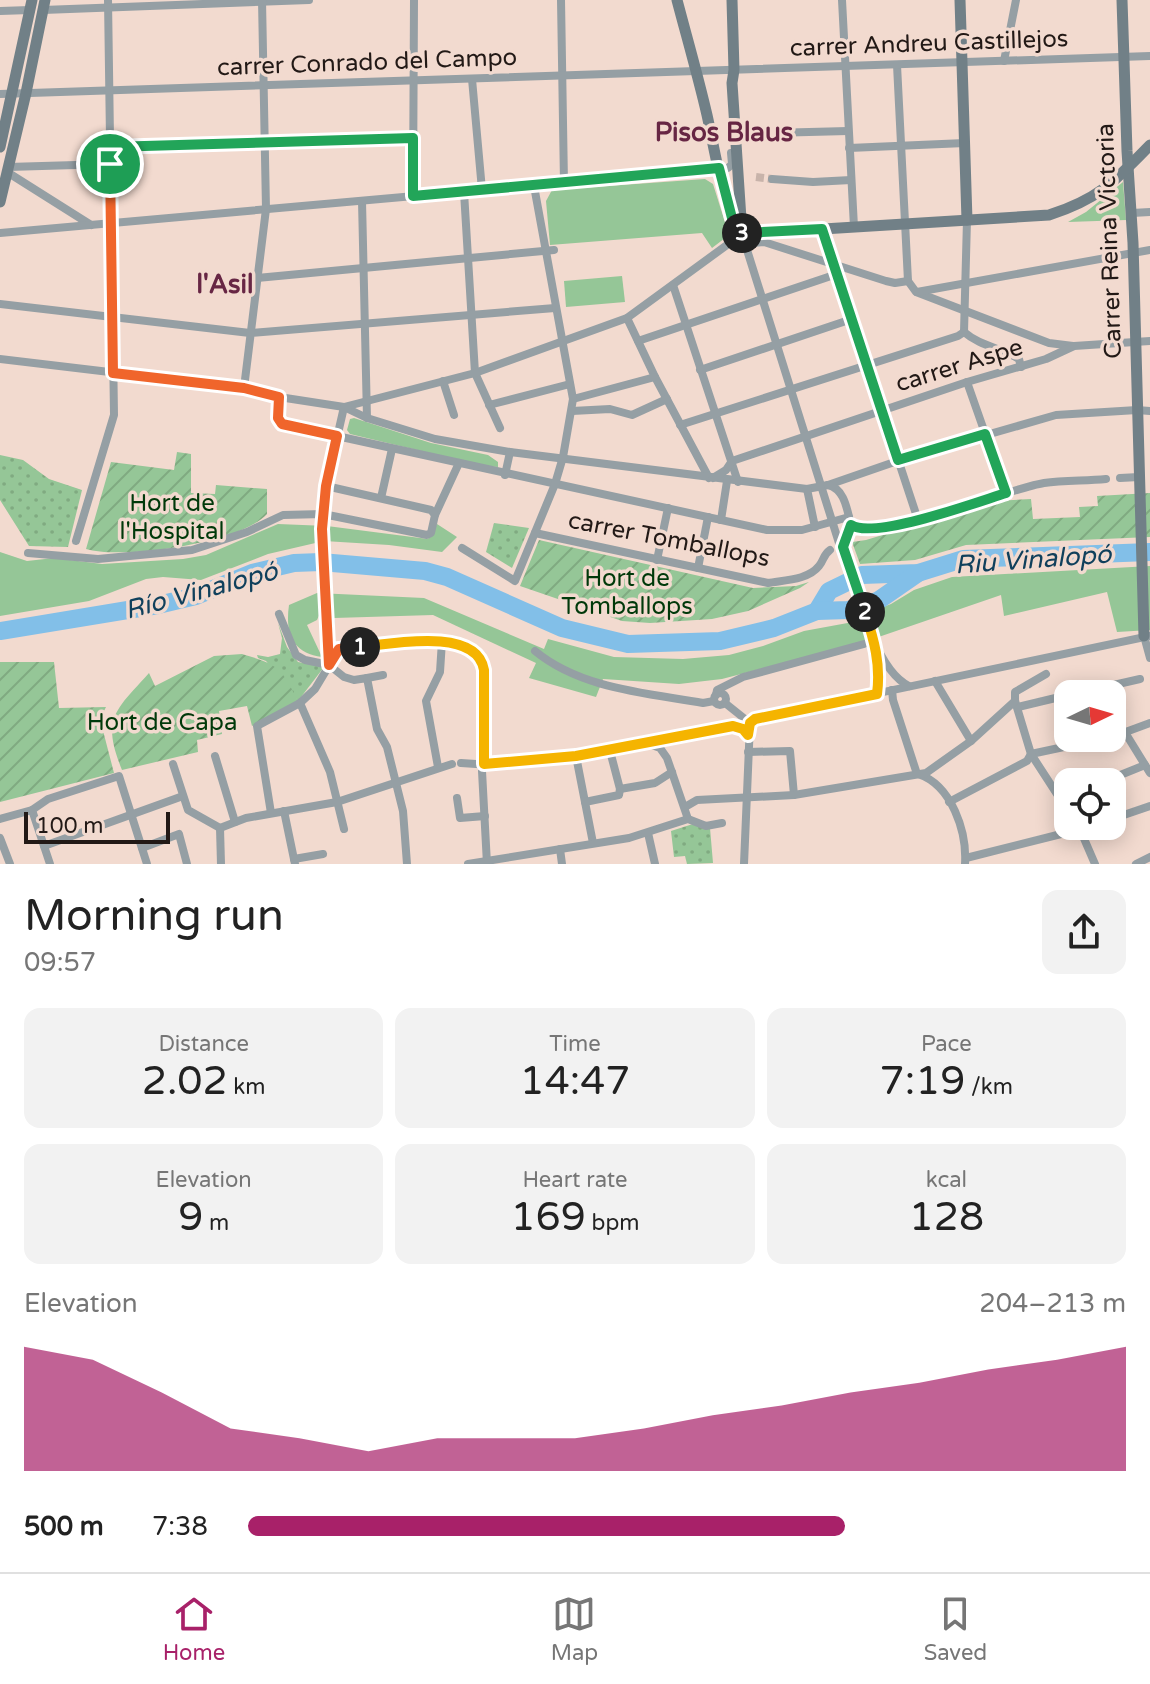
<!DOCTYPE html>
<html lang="en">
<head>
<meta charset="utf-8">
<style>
	body { margin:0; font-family:"Varela Round",sans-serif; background:#f2f2f2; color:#222; height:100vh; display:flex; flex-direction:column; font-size:30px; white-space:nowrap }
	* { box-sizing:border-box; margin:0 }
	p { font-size:26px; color:#767676 }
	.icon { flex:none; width:44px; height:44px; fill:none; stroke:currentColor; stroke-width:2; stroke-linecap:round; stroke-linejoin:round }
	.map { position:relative; height:864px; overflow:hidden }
	.panel { display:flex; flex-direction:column; background:#fff; flex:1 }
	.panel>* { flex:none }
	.needle { width:52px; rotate:85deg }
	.buttons { position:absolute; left:1054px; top:680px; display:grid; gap:16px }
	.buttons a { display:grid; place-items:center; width:72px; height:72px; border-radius:16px; background:#fff; box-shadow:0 4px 20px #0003; font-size:40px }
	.scale { position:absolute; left:24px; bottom:20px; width:146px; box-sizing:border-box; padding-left:8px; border:4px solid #221916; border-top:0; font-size:22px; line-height:28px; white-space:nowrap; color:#221916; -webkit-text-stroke:6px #f2dacf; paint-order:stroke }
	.pin { position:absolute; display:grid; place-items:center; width:68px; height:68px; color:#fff; margin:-34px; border:4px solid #fff; border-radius:50%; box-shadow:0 2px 8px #0007 }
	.km { position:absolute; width:40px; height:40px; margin:-20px; border-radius:50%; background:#222; color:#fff; font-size:22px; line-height:40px; text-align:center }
	.round { display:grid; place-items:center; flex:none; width:84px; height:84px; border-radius:16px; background:#f2f2f2 }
	.head { display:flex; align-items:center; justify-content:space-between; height:136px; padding:0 24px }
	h1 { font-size:44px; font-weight:600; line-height:60px }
	.stats { display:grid; grid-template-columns:repeat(3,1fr); gap:12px; height:136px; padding:8px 24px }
	.stats div { display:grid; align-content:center; border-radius:16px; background:#f2f2f2; text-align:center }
	.stats b { font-size:40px; font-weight:600 }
	.stats small { font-size:22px; font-weight:400 }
	.stats p { font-size:22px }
	.chart { height:224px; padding:16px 24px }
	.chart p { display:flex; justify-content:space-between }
	.chart svg { width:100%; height:144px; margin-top:8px; fill:#a82169; opacity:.7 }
	ul { padding:0 24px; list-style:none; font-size:26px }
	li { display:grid; grid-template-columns:128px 96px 1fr; align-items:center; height:60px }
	li i { height:20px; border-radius:10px; background:#a82169 }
	.dock { display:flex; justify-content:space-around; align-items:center; height:112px; border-top:2px solid #e0e0e0; background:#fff; font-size:22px; color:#767676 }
	.dock a { display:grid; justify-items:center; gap:4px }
	.dock .on { color:#a82169 }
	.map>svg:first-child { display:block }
</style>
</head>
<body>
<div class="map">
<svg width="1150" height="864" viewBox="0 0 1150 864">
	<defs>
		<pattern id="grass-dots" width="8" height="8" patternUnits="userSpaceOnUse" patternTransform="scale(2)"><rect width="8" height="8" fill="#95c697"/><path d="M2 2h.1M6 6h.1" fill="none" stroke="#80aa81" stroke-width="1.8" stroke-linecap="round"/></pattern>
		<pattern id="garden-furrows" width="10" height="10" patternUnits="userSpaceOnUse" patternTransform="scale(2)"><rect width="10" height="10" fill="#95c697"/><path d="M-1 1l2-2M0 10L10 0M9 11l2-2" fill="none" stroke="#80aa81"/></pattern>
	</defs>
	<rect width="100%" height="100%" fill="#f2dacf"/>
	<g fill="url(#grass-dots)">
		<path d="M0,455L23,460L49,479L82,490L68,547L29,546L0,500Z"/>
		<path d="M494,523L529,528L512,568L486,552Z"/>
		<path d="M278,623L287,647L298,662L324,667L298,701L266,661L258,658L257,655L268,657L280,654L282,638Z"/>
		<path d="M696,823L710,828L713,863L687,864L685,856L674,857L671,831Z"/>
	</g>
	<g fill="#95c697">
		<path d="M705,179L713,184L729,235L712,248L702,233L550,245L546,201L552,190Z"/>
		<path d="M1123,182L1126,220L1068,222L1086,212Z"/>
		<path d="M622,276L625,302L566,307L564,281Z"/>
		<path d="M354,418L431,443L488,455L498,462V467L484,466L350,434L347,430L350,419Z"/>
		<path d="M278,524L327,526L428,539L437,524L457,537L442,552L389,545L324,541L268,554L201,580L163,577L146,579L89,601L0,616V552L27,561L54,558L102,564L183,559L206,555Z"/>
		<path d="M1150,566V630L1117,632L1107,592L1004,616L1001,595L864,642L722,679L679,684L603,679L596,697L529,678L536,663L433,615L334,618L321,611L317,620L307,625L322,657C292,653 285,633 289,605L317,593L424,598L544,649L548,639L614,657L683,659L729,655L763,646L804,631L853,622L857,617L891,604L914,590L952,577Z"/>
	</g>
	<g fill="url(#garden-furrows)">
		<path d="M177,452L191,454V493L215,494L216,485L267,489V514C241,543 123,560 86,549L111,462L174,470Z"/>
		<path d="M1150,493V537L966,545L915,560L860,564L852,542L866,540L995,501L1031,499L1033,519L1080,517L1079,507L1098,506L1097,496Z"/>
		<path d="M539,540L753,588L796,586L809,582L800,588L748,611L712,619L650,623L622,621L520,586Z"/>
		<path d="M242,654C279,665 281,667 298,701L252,726L247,706L219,711L222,734L197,740L198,752L122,770C101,718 115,711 149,673L155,686L214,656Z"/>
		<path d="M0,662H54L59,708L106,707L100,719L114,773L0,802Z"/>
	</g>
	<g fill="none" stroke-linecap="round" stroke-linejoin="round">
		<path stroke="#82bfe8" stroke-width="3" d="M333,621V636"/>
		<g stroke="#82bfe8" stroke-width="18">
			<path d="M817,611L829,591L862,575L918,573L963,559L1150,552"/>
			<path d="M0,631L158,605L196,596L252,573L294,563L321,562L425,571L447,577L562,628L628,644L720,641L774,628L817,611L848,610L865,606L879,600L918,573"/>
		</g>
		<g stroke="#c8b3aa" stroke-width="8" stroke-dasharray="8 4" stroke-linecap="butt">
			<path d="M755,134L770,133"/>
			<path d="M756,177L772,179"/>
		</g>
		<g stroke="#959fa4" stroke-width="8">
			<path d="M561,0L564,183"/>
			<path d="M842,0L854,227"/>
			<path d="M43,10L309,0"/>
			<path d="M0,11L30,10"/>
			<path d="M1004,61L1016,0"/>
			<path d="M897,65L908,281L916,292L1049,343L1073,346"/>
			<path d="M472,79L482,190"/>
			<path d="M0,94L1150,56"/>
			<path d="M770,133L848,131"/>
			<path d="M110,147L413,138"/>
			<path d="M849,148L965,143"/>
			<path d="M8,167L110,164"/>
			<path d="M7,172L91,225"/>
			<path d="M772,179L813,182L851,180"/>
			<path d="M464,192L475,373L500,428"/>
			<path d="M413,196L414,0"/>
			<path d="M362,201L367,418"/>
			<path d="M1132,213L1150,212"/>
			<path d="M822,229L918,520"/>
			<path d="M0,233L728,168L732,164L731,153"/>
			<path d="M742,234L839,543L843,547C855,584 873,669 909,686"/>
			<path d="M753,243L764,242L886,281L895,283L908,281"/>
			<path d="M257,278L554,250"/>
			<path d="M673,285L738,482"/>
			<path d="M917,292L1150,250"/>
			<path d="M0,304L250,333L555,308"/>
			<path d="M627,318L655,377L709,478"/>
			<path d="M964,332L967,220"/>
			<path d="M964,332C980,346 1001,348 1019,359L1021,367"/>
			<path d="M638,341L837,274"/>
			<path d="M0,359L244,388L279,397L344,407L367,418L435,439L510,452L807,489L828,485L906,458L1056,415L1137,410L1150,411"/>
			<path d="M700,370L852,319"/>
			<path d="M443,381L454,415"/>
			<path d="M967,382L1006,493"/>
			<path d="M244,388L266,209L262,0"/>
			<path d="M279,397L278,418L282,424L767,530H802L849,517"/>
			<path d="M573,399L655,377"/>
			<path d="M489,405L570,384"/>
			<path d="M572,411L610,409L632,415L667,399"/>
			<path d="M680,425L958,336L964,332"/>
			<path d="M505,475L510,452"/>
			<path d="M713,478L726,470L732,461L967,382L1046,359L1074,346L1150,341"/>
			<path d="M1120,478L1139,477"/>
			<path d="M828,485C845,489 847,510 851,525L843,546"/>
			<path d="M807,489L815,527"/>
			<path d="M381,498L392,449"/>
			<path d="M435,515L459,463"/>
			<path d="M721,520L727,481"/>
			<path d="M851,525C878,543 1006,489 1044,483C1064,480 1085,481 1106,479"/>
			<path d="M535,533L768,583C785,580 808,580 819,566C824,560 823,555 830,550"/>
			<path d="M76,541L114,415L108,0"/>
			<path d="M462,548L515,581L555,484L563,457L573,399L534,186"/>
			<path d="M28,553L98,559L192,550L247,532L283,515L323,514L427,535L431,533L435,515L431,510L326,486"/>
			<path d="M657,560L668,508"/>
			<path d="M698,568L708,517"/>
			<path d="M279,614L296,655L305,660L329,665L344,677L354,680L367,678L377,729L387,747L403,811L407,864"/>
			<path d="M1144,636L1150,658"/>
			<path d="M535,651C581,689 647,693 703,703L714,701"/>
			<path d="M329,665L322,529L326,486L344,407L475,373L627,318L742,234"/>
			<path d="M1046,674L1015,692V701L1031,754L1068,811"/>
			<path d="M367,678L383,675"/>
			<path d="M935,681L971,741"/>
			<path d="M892,690L893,700L917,774"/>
			<circle cx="720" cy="699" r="6"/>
			<path d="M877,694L880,675L878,655"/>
			<path d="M1074,694L1140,679"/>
			<path d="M716,695L717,690L743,677L864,644"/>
			<path d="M300,703L330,772L344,829"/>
			<path d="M725,703L750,723"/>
			<path d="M1018,707L1068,695"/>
			<path d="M750,723L755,719L1150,636"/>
			<path d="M1126,734L1150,773"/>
			<path d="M1112,737L1150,723"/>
			<path d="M649,744L733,726L743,729L748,735"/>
			<path d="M610,751L620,789"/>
			<path d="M748,752L790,751L794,795"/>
			<path d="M1031,754L1106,738"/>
			<path d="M215,756L235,822"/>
			<path d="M576,756L593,843"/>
			<path d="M461,763L491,765L548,760L649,744L660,748L667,758L688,819"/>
			<path d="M173,764L188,810L220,828"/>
			<path d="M438,767L426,701L440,672L442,641"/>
			<path d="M918,774C952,785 967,832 965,864"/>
			<path d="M1103,782L1145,765"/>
			<path d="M620,789L655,783L672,772"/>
			<path d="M457,798L460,818L485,816"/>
			<path d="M585,802L619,795L620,789"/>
			<path d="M949,802L1027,761L1031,754"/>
			<path d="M685,807L697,800L794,795L926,773L971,741L1015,701"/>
			<path d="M32,810L50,864"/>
			<path d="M284,811L295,864"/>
			<path d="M271,813L257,726L300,703L315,689L339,649C372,646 476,624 484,670L486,757L482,771L487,864"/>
			<path d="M0,819L32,810L48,799L119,776L147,864"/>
			<path d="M1112,819L1150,806"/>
			<path d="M1079,827L1095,864"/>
			<path d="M220,828L246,818L337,802L452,764"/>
			<path d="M220,828L221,864"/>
			<path d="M648,833L655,864"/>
			<path d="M0,838L10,864"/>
			<path d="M44,846L183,796"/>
			<path d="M142,848L179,834L187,864"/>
			<path d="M560,849L562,864"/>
			<path d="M966,858L1093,826"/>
			<path d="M294,859L323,854"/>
			<path d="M468,864L629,838L688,819L706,826L722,823"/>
			<path d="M744,864L750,723"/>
			<path d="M1136,864L1150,857"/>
		</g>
		<g stroke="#718087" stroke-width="11">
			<path d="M677,0C687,38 698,76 707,115C716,155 721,200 742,234"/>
			<path d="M732,0L734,70L732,83L742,234"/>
			<path d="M960,0L967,220"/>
			<path d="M1122,0L1127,151L1133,243L1144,636"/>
			<path d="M0,147L32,0"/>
			<path d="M0,202L26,93L45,0"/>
			<path d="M742,234L1049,215C1099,199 1115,181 1150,145"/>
		</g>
	</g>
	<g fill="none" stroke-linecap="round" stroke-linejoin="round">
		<defs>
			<path id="split-1" d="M110,164L113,373L244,388L279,397L278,418L282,424L337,436L326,486L322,529L329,665L339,649L360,647"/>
			<path id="split-2" d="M360,647C390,644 477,626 484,670V764L576,756L733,726L743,729L748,735L750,723L755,719L877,694C881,664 874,640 865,612"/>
			<path id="split-3" d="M742,233L822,229L898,460L985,434L1006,493C977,502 874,540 851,525L843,547L865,612"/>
			<path id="split-4" d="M110,164V147L413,138V196L719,168L732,218L742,233"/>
		</defs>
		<use href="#split-1" stroke="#fff" stroke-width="16"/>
		<use href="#split-2" stroke="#fff" stroke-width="16"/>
		<use href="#split-3" stroke="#fff" stroke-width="16"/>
		<use href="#split-4" stroke="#fff" stroke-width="16"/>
		<use href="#split-1" stroke="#f0652b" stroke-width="10"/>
		<use href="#split-2" stroke="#f5b400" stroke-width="10"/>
		<use href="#split-3" stroke="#22a559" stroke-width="10"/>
		<use href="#split-4" stroke="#22a559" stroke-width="10"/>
	</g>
	<g text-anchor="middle" stroke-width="7" stroke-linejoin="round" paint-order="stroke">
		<g font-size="24" fill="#221916" stroke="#f2dacf">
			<text transform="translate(929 43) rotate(-2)" y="8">carrer Andreu Castillejos</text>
			<text transform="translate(367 62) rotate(-2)" y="8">carrer Conrado del Campo</text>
			<text transform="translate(1109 241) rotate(-92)" y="8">Carrer Reina Victoria</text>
			<text transform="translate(959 365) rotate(-17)" y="8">carrer Aspe</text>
			<text transform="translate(669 539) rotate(11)" y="8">carrer Tomballops</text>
		</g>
		<g font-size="24" fill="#00390a" stroke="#f2dacf">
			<text x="172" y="511">Hort de<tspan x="172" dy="28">l'Hospital</tspan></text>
			<text x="627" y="586">Hort de<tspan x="627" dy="28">Tomballops</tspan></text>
			<text x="162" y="730">Hort de Capa</text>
		</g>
		<g font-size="26" font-weight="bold" fill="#672644" stroke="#f2dacf">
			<text x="724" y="141">Pisos Blaus</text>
			<text x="225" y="293">l'Asil</text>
		</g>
		<g font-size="26" font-style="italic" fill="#10405c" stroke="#f2dacf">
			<text transform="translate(1033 559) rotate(-4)" y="9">Riu Vinalopó</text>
			<text transform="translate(201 590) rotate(-15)" y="9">Río Vinalopó</text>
		</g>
	</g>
</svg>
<div class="buttons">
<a><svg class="needle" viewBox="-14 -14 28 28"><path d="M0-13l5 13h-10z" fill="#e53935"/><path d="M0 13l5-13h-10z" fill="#767676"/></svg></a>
<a><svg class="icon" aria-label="locate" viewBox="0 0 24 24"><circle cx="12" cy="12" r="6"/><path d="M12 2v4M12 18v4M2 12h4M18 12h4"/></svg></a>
</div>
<div class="scale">100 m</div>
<div class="pin" style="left:110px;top:164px;background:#1e9e55"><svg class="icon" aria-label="arrive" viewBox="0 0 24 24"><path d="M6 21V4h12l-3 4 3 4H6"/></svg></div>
<b class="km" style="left:360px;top:647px">1</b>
<b class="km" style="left:865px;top:612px">2</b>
<b class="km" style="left:742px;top:233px">3</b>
</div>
<section class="panel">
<div class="head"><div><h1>Morning run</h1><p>09:57</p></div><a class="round"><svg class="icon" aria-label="share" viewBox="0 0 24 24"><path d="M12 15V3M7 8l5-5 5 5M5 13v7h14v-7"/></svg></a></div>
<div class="stats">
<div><p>Distance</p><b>2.02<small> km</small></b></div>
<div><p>Time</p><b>14:47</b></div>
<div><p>Pace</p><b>7:19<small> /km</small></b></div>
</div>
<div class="stats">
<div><p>Elevation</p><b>9<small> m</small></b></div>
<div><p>Heart rate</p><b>169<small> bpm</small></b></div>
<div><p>kcal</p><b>128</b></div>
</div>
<div class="chart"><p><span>Elevation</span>204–213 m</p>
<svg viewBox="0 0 160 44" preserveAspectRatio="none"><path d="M0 44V6L10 10L20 20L30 31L40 34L50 38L60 34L70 34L80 34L90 31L100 27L110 24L120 20L130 17L140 13L150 10L160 6V44z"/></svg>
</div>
<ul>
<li><b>500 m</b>7:38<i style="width:68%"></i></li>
</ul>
</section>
<nav class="dock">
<a class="on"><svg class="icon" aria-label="home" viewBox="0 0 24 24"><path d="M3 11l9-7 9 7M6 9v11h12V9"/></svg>Home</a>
<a><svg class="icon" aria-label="map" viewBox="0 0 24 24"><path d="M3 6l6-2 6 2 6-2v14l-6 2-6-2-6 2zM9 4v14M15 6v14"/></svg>Map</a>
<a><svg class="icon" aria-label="saved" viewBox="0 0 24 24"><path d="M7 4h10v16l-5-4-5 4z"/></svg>Saved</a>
</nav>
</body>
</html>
